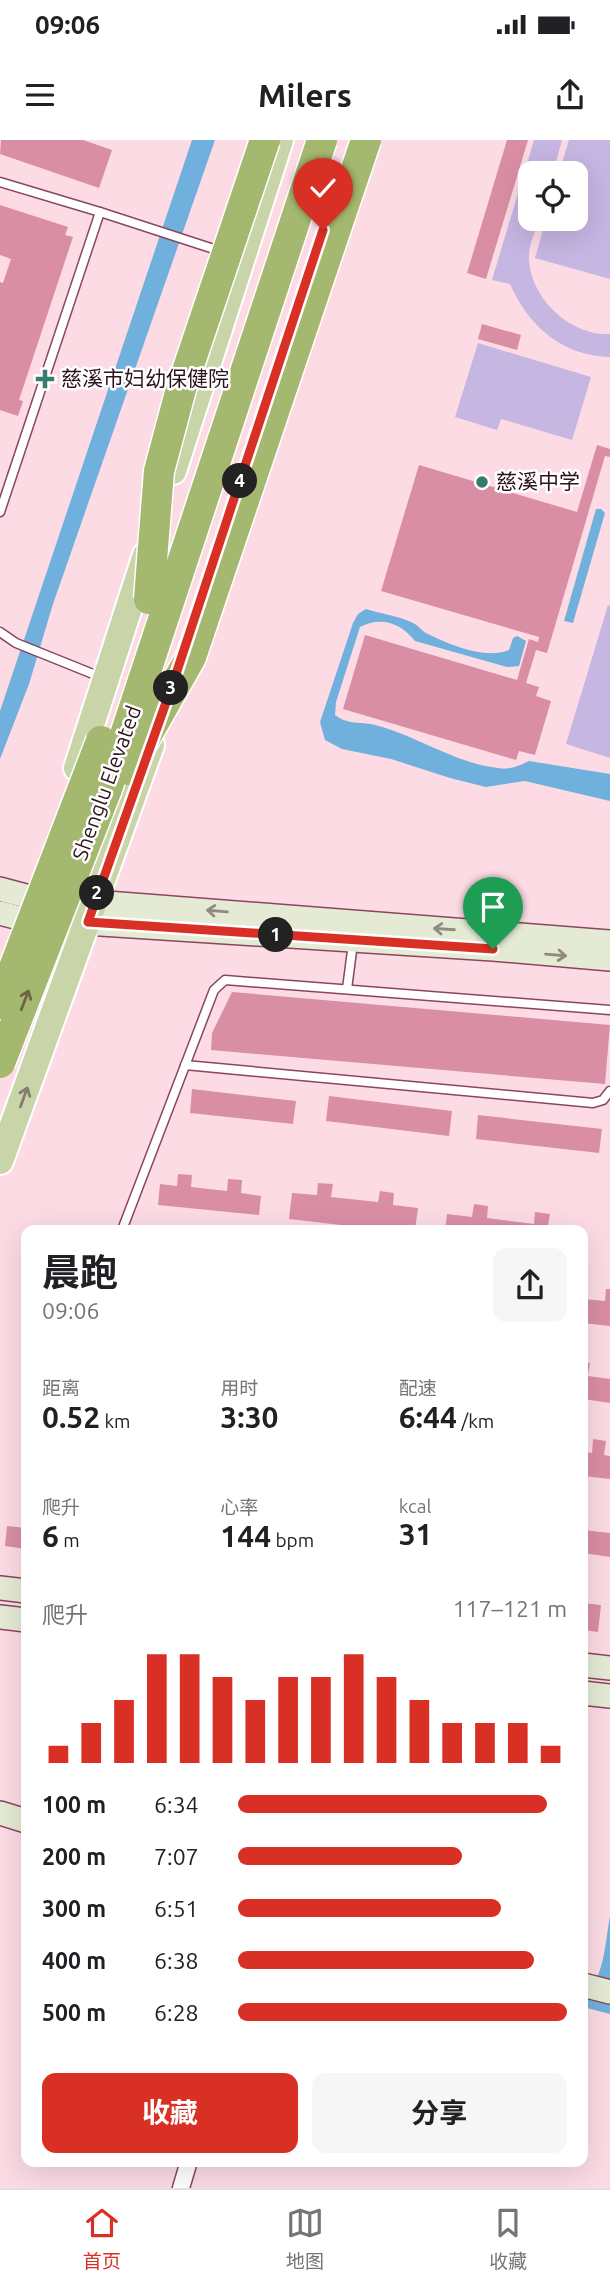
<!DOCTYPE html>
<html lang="zh">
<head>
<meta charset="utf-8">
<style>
	body { margin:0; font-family:Ubuntu,"Noto Sans SC",sans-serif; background:#f6f6f6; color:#202124; height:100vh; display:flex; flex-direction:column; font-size:26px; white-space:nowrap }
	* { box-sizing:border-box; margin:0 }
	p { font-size:23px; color:#757577 }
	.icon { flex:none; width:38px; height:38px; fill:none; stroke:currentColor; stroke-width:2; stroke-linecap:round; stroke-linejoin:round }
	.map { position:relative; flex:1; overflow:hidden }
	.details { position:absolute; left:21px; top:1085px; width:567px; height:942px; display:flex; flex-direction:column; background:#fff; border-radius:14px; box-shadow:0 7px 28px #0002 }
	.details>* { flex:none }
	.controls { position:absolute; left:518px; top:21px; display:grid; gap:14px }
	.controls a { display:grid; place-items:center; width:70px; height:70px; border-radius:14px; background:#fff; box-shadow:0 7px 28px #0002; font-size:35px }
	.pin { position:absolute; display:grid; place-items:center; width:60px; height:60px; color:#fff; margin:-72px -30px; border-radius:50% 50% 50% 0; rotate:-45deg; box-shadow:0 0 7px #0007 }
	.pin .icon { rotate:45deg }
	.km { position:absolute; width:35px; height:35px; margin:-18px; border-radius:50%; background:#222; color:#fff; font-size:19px; line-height:35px; text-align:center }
	.round { display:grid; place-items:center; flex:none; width:74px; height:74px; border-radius:14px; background:#f6f6f6 }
	.summary { display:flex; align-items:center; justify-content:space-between; height:119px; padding:0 21px }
	h1 { font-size:38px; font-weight:700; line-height:52px }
	.figures { display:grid; grid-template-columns:repeat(3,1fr); gap:10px; height:119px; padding:7px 21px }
	.figures div { display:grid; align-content:center }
	.figures b { font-size:30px; font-weight:700 }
	.figures small { font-size:19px; font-weight:400 }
	.figures p { font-size:19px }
	.chart { height:196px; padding:14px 21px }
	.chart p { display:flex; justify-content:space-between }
	.chart svg { width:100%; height:126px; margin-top:7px; stroke:#d93025; stroke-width:6 }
	.button { display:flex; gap:14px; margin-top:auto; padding:14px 21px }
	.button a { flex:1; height:80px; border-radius:14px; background:#d93025; color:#fff; font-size:28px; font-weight:700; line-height:80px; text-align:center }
	.button a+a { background:#f6f6f6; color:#202124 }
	ul { padding:0 21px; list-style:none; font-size:23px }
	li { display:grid; grid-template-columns:112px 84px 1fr; align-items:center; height:52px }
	li i { height:18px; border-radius:9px; background:#d93025 }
	.status { display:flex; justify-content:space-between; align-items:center; height:49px; padding:0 35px; background:#fff; direction:ltr }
	.status svg { height:19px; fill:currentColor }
	header { display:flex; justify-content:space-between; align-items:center; height:91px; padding:0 21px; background:#fff; font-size:32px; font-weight:700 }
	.tabs { display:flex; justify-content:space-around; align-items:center; height:98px; border-top:2px solid #e0e0e0; background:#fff; font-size:19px; color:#757577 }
	.tabs a { display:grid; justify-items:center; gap:4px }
	.tabs .current { color:#d93025 }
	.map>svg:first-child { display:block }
</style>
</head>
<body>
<div class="status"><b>09:06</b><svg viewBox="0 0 49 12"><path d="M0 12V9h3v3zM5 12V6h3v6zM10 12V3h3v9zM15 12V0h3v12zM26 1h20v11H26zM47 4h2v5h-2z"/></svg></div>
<header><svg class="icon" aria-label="menu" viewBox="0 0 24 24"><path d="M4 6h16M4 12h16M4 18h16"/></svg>Milers<svg class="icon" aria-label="share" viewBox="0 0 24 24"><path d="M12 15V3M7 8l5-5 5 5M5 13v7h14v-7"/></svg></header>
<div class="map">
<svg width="610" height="2048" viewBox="0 0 610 2048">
	<rect width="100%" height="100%" fill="#fcdbe4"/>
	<g fill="#c5b6e2">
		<path d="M534,0H562L553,33H530V79H539C536,90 529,104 529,115C528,156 569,196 610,194V217C563,216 529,187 510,144L492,140Z"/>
		<path d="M569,0H610V139L535,118L546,79H576V33H559Z"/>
		<path d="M478,203L591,237L572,300L501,279L497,290L455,277Z"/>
		<path d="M608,465L610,466V618L566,604Z"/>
	</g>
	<g fill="#70b0dd">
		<path d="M192,0H215L53,464L29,544L0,619V571Z"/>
		<path d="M596,369H601L605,373L573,483L564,481Z"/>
		<path d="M366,469C381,474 399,476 413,483C418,485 421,490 426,493C448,504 485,520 509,510L513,498L517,496L526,501L519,526L507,527L415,501C401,483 381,476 360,487L336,562L335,575C347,584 357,582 371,584C415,594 453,623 498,628C509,630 519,626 529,621L610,634V661L525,641L486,647L450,638L391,619L342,609L325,600L320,582L353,483L358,474Z"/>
		<path d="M610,1776V1874L583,1867V1857C605,1839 605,1802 610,1776Z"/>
	</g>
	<g fill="#da8ea5">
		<path d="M1,0H83L112,10L99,48L0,14Z"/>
		<path d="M507,0H528L486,139L467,133Z"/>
		<path d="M0,65L68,87L65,95L73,97L19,260L23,261L18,276L0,270V142L3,143L11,119L0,115Z"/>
		<path d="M482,184L521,195L517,210L478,199Z"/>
		<path d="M597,305L610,309V317L605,316L547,513L536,510L526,543L539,547L536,556L551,561L535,615L519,611L516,620L343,569L365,495L517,540L529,499L538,502L539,497L381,451L419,325L577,372Z"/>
		<path d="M232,852L610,885L605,944L211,910L212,893Z"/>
		<path d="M192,949L296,961L293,984L190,973Z"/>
		<path d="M329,956L452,971L449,996L326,981Z"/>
		<path d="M478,975L602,989L599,1013L476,999Z"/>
		<path d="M178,1034L192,1035L191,1047L227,1051L228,1039L242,1040L241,1053L261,1056L259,1075L158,1065L160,1044L177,1046Z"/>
		<path d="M318,1043L333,1044L331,1057L378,1062L380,1051L394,1053L393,1065L418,1068L415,1090H384L289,1079L292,1053L317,1055Z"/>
		<path d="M474,1064L488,1066L487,1078L534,1084L535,1072L550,1074L548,1086L568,1090H445L447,1074L472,1077Z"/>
		<path d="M606,1149H610V1186L583,1183L584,1159L605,1161Z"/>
		<path d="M583,1222L590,1223L588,1236L610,1239V1263L583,1259Z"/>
		<path d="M593,1299L606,1301L604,1315L610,1316V1339L583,1336V1312L592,1313Z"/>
		<path d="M7,1386L26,1388V1409L5,1406Z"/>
		<path d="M583,1390L610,1393V1417L583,1413Z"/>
		<path d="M583,1463L601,1465L598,1492L583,1490Z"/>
	</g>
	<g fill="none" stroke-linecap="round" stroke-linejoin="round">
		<defs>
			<g id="lane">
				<path d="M0,42L100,72L0,372"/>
				<path d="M100,72L220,111"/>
				<path d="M0,492L16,503L103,538"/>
				<path d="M347,849L353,803"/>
				<path d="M185,925L593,963L603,960L610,951"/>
				<path d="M122,1090L214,850L225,840L610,870"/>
			</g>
			<path id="street" d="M181,2048L189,2021"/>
			<g id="secondary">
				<path d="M0,749L30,757L610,802"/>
				<path d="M0,773L23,779L493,809L610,819"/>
				<path d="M0,1448L26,1451"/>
				<path d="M0,1477L26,1480"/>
				<path d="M583,1525L610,1528"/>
				<path d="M583,1553L610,1556"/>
				<path d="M0,1673L26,1681"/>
				<path d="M583,1845L610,1852"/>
			</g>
			<g id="primary">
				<path d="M173,331L280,0"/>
				<path d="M77,628L146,415"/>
				<path d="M0,1021L151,605"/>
			</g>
		</defs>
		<use href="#lane" stroke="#8a465c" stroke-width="11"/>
		<use href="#street" stroke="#8a465c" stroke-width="19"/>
		<use href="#secondary" stroke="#8a465c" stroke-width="26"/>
		<use href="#primary" stroke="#fff" stroke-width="30"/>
		<use href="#lane" stroke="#fff" stroke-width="8"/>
		<use href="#street" stroke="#fff" stroke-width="16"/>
		<use href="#secondary" stroke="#e4ead4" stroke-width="23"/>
		<use href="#primary" stroke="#c9d4a9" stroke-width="26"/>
		<defs>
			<g id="highway-bridge">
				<path d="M149,459L159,331L181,249L265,0"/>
				<path d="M127,630L191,517L366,0"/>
				<path d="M0,864L101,601"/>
				<path d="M0,923L107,649L322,0"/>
			</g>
		</defs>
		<use href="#highway-bridge" stroke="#fff" stroke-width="33" stroke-linecap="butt"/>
		<use href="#highway-bridge" stroke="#a5b86f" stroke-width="30"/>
	</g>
	<defs><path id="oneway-shaft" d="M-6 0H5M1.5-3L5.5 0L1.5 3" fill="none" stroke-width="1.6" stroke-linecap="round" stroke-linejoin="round" transform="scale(1.75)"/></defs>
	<g stroke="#928981">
		<use href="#oneway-shaft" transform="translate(217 771) rotate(-175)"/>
		<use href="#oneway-shaft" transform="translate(444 789) rotate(-176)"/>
		<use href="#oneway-shaft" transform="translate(556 815) rotate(5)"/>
	</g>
	<use stroke="#6a6545" href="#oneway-shaft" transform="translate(25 860) rotate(-69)"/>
	<use stroke="#837d69" href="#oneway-shaft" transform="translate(24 957) rotate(-70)"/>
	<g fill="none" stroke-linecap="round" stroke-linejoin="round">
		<defs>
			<path id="route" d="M323,90L174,540L88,782L493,809"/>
		</defs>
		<use href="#route" stroke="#fff" stroke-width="14"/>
		<use href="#route" stroke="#d93025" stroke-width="9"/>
	</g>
	<g fill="#387c70" stroke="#fff" stroke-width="2.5">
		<path d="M41.5 228.5h7v7h7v7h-7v7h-7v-7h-7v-7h7z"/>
		<circle cx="482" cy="342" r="7"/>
	</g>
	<g text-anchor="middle" stroke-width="5" stroke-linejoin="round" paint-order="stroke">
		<g font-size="21" fill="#2e121b" stroke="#fff" text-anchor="start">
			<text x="61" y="246">慈溪市妇幼保健院</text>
			<text x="496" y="349">慈溪中学</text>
		</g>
		<g font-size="21" fill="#2e121b" stroke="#fff">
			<text transform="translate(107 643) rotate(-70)" y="7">Shenglu Elevated</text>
		</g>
	</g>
</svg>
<div class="controls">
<a><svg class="icon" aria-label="locate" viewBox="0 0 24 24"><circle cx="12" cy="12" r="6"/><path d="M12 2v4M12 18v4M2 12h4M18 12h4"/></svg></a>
</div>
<div class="pin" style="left:493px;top:809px;background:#1e9e55"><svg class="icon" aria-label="arrive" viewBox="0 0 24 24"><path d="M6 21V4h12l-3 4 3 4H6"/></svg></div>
<div class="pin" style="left:323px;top:90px;background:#d93025"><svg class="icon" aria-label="check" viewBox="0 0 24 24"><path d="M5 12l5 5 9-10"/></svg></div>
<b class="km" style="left:276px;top:795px">1</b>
<b class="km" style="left:97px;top:753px">2</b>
<b class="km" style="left:171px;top:548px">3</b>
<b class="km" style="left:240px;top:341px">4</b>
<section class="details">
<div class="summary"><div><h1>晨跑</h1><p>09:06</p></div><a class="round"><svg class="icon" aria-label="share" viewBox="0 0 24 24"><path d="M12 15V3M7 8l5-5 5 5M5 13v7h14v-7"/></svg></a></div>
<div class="figures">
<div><p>距离</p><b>0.52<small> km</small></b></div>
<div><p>用时</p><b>3:30</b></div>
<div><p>配速</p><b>6:44<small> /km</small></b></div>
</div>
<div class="figures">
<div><p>爬升</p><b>6<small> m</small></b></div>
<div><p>心率</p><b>144<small> bpm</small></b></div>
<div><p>kcal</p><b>31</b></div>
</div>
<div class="chart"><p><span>爬升</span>117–121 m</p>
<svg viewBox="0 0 160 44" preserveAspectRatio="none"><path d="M5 44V38M15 44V30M25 44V22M35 44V6M45 44V6M55 44V14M65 44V22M75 44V14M85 44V14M95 44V6M105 44V14M115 44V22M125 44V30M135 44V30M145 44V30M155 44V38"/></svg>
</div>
<ul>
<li><b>100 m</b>6:34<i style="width:94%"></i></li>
<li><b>200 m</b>7:07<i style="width:68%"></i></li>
<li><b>300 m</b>6:51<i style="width:80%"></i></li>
<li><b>400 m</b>6:38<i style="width:90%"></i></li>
<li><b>500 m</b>6:28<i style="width:100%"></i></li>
</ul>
<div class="button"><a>收藏</a><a>分享</a></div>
</section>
</div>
<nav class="tabs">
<a class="current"><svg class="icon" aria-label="home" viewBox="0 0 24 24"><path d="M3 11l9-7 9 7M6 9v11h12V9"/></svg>首页</a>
<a><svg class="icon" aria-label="map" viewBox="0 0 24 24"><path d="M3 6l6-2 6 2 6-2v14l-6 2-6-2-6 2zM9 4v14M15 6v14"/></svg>地图</a>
<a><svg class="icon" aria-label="saved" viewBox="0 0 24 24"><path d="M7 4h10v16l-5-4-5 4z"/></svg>收藏</a>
</nav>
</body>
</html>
